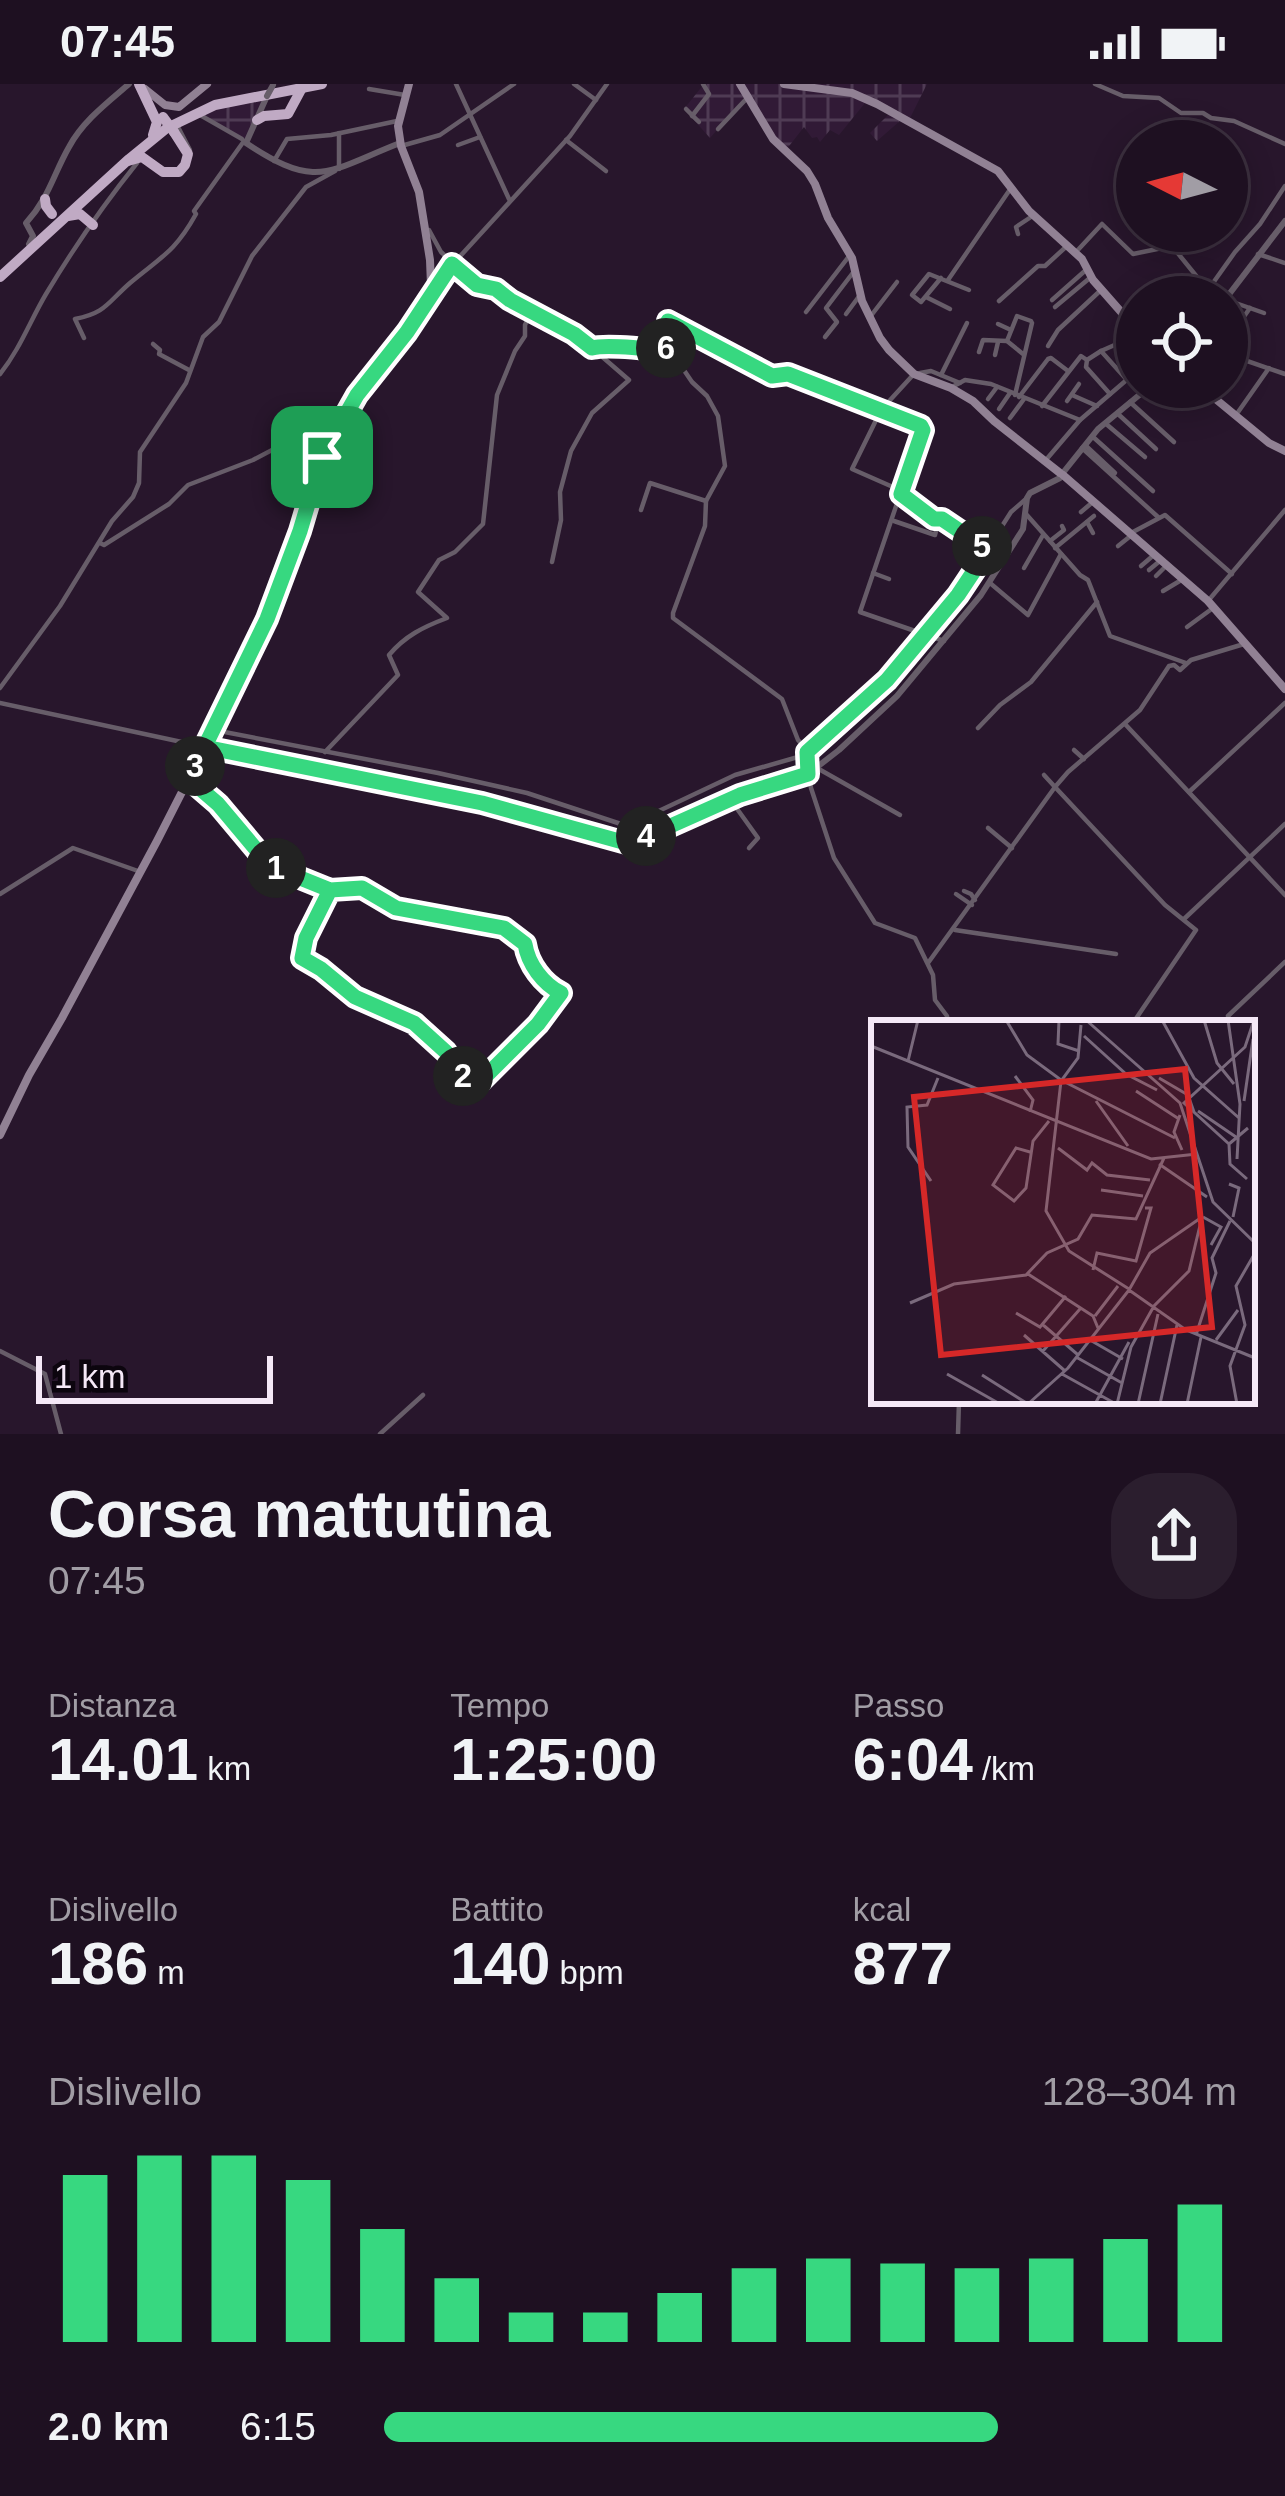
<!DOCTYPE html>
<html lang="it">
<head>
<meta charset="utf-8">
<style>
	body { margin:0; font-family:Arial,sans-serif; background:#2b1e2e; color:#f1f3f6; height:100vh; display:flex; flex-direction:column; font-size:45px; white-space:nowrap }
	* { box-sizing:border-box; margin:0 }
	p { font-size:39px; color:#a19da5 }
	.icon { flex:none; width:66px; height:66px; fill:none; stroke:currentColor; stroke-width:2; stroke-linecap:round; stroke-linejoin:round }
	.map { position:relative; height:1350px; overflow:hidden }
	.drawer { display:flex; flex-direction:column; background:#1e1021; flex:1 }
	.drawer>* { flex:none }
	.needle { width:78px; rotate:276deg }
	.controls { position:absolute; left:1116px; top:36px; display:grid; gap:24px }
	.controls a { display:grid; place-items:center; width:132px; height:132px; border-radius:50%; background:#1e1021; box-shadow:0 6px 30px #0003,0 0 0 3px #3c303f; font-size:60px }
	.scale { position:absolute; left:36px; bottom:30px; width:237px; box-sizing:border-box; padding-left:12px; border:6px solid #f5e8f7; border-top:0; font-size:33px; line-height:42px; white-space:nowrap; color:#f5e8f7; -webkit-text-stroke:9px #0c050e; paint-order:stroke }
	.pin { position:absolute; display:grid; place-items:center; width:102px; height:102px; color:#fff; margin:-51px; border-radius:24px; box-shadow:0 6px 18px #0006 }
	.km { position:absolute; width:60px; height:60px; margin:-30px; border-radius:50%; background:#222; color:#fff; font-size:33px; line-height:60px; text-align:center }
	.round { display:grid; place-items:center; flex:none; width:126px; height:126px; border-radius:48px; background:#2b1e2e }
	.headline { display:flex; align-items:center; justify-content:space-between; height:204px; padding:0 48px }
	h1 { font-size:66px; font-weight:800; line-height:90px }
	.stats { display:grid; grid-template-columns:repeat(3,1fr); gap:18px; height:204px; padding:12px 48px }
	.stats div { display:grid; align-content:center }
	.stats b { font-size:60px; font-weight:800 }
	.stats small { font-size:33px; font-weight:400 }
	.stats p { font-size:33px }
	.chart { height:336px; padding:24px 48px }
	.chart p { display:flex; justify-content:space-between }
	.chart svg { width:100%; height:216px; margin-top:12px; stroke:#37d880; stroke-width:6 }
	ul { padding:0 48px; list-style:none; font-size:39px }
	li { display:grid; grid-template-columns:192px 144px 1fr; align-items:center; height:90px }
	li i { height:30px; border-radius:15px; background:#37d880 }
	.status { display:flex; justify-content:space-between; align-items:center; height:84px; padding:0 60px; background:#1e1021; direction:ltr }
	.status svg { height:33px; fill:currentColor }
	.map>svg:first-child { display:block }
</style>
</head>
<body>
<div class="status"><b>07:45</b><svg viewBox="0 0 49 12"><path d="M0 12V9h3v3zM5 12V6h3v6zM10 12V3h3v9zM15 12V0h3v12zM26 1h20v11H26zM47 4h2v5h-2z"/></svg></div>
<div class="map">
<svg width="1285" height="1350" viewBox="0 0 1285 1350">
	<defs>
		<pattern id="industrial-grid" width="8" height="8" patternUnits="userSpaceOnUse" patternTransform="scale(3)"><rect width="8" height="8" fill="#311a36"/><path d="M0 4h8M4 0v8" fill="none" stroke="#4f3b54"/></pattern>
	</defs>
	<rect width="100%" height="100%" fill="#28162c"/>
	<g fill="url(#industrial-grid)">
		<path d="M704,0H738L747,11L710,54L684,25Z"/>
		<path d="M743,0H927L907,40L901,36L877,57L870,49L890,29L865,19L839,51L830,46L820,58L817,53L812,54L804,43L786,66L777,58Z"/>
		<path d="M265,14L246,55L203,33L204,29Z"/>
	</g>
	<g fill="none" stroke-linecap="round" stroke-linejoin="round">
		<g stroke="#675d69" stroke-width="4.5">
			<path d="M456,0L509,115"/>
			<path d="M574,0L596,16"/>
			<path d="M1095,0L1123,12L1159,14L1181,29H1203L1211,34L1234,37L1285,60"/>
			<path d="M369,5L405,11"/>
			<path d="M686,25L699,38"/>
			<path d="M200,31L242,55"/>
			<path d="M692,32L709,10L703,0"/>
			<path d="M177,41L190,66"/>
			<path d="M718,45L749,12"/>
			<path d="M339,49V85"/>
			<path d="M566,56L606,87"/>
			<path d="M458,61L480,53"/>
			<path d="M401,62L440,51L514,0"/>
			<path d="M274,77L287,55L331,51L397,37"/>
			<path d="M1227,108L1243,121"/>
			<path d="M429,146L441,168L477,201L500,207L510,216L574,250L592,264L602,261L618,265L665,267L673,270L692,298L707,312L718,332L725,382L706,417L705,442L673,529V534L782,615L798,656L806,665L811,704L834,774L875,839L915,854L933,891L935,916L947,932L948,939"/>
			<path d="M1018,150L1016,143L1034,131"/>
			<path d="M1172,162L1206,204"/>
			<path d="M1076,168L1102,140L1133,170L1172,162L1187,147"/>
			<path d="M1258,170L1285,179"/>
			<path d="M941,194L921,218L912,211L929,190L969,206"/>
			<path d="M948,196L1011,104"/>
			<path d="M431,213L453,180L570,52L607,0"/>
			<path d="M926,213L950,225"/>
			<path d="M1203,213L1235,168L1260,140L1285,102"/>
			<path d="M1052,216L1087,185"/>
			<path d="M1227,216L1264,229"/>
			<path d="M999,217L1038,182H1045L1068,161"/>
			<path d="M1055,223L1091,193"/>
			<path d="M806,228L850,171"/>
			<path d="M846,230L860,211"/>
			<path d="M870,233L897,198"/>
			<path d="M998,240L1011,246"/>
			<path d="M825,253L837,238L826,224L855,186"/>
			<path d="M84,254L75,235C106,229 107,219 130,199C161,173 175,168 196,130L194,127L244,57"/>
			<path d="M1228,255L1250,224"/>
			<path d="M1007,257L1017,232L1031,237"/>
			<path d="M153,260L160,266L159,270L189,286"/>
			<path d="M1048,262L1058,246L1101,206"/>
			<path d="M666,267L667,237L772,292L788,290L923,343L860,528L944,557"/>
			<path d="M1101,267L1127,296"/>
			<path d="M979,268L983,256L1007,257L1023,270"/>
			<path d="M1227,270L1285,290"/>
			<path d="M995,271L998,258"/>
			<path d="M1087,276L1101,267L1135,252"/>
			<path d="M920,289L931,287L960,299"/>
			<path d="M0,290C20,265 30,237 46,210C73,165 104,120 137,79"/>
			<path d="M941,291L967,239"/>
			<path d="M952,303L965,296L991,300L1080,336"/>
			<path d="M1015,311L1032,239"/>
			<path d="M1072,311L1097,322"/>
			<path d="M1019,313L1048,275L1051,274L1068,287"/>
			<path d="M988,315L997,303"/>
			<path d="M1067,317L1079,300"/>
			<path d="M1130,318L1174,358"/>
			<path d="M1042,322L1081,272L1087,276L1086,283L1110,310"/>
			<path d="M999,325L1010,309"/>
			<path d="M1117,329L1156,365"/>
			<path d="M1236,331L1269,284"/>
			<path d="M1010,334L1024,315"/>
			<path d="M1105,339L1145,373"/>
			<path d="M1092,352L1153,407"/>
			<path d="M1085,361L1115,389"/>
			<path d="M1082,364L1158,433"/>
			<path d="M1045,377L1080,336L1137,287"/>
			<path d="M902,407L852,385L881,326L913,291"/>
			<path d="M903,411L934,435H942L988,466"/>
			<path d="M641,426L650,399L706,417"/>
			<path d="M1081,428L1094,417"/>
			<path d="M1026,430L1080,491L1088,496L1110,552L1186,579"/>
			<path d="M894,437L935,451L939,435"/>
			<path d="M1087,438L1093,449"/>
			<path d="M1131,449L1165,431L1232,490"/>
			<path d="M1050,457L1064,446L1062,442"/>
			<path d="M100,459L104,461L169,420L188,401L253,376L308,347L331,327L352,319"/>
			<path d="M1118,462L1133,450"/>
			<path d="M1055,464L1094,432"/>
			<path d="M552,478L561,436L560,408L571,367L592,329L629,296L592,264"/>
			<path d="M1141,482L1155,470"/>
			<path d="M1024,484L1043,451"/>
			<path d="M1149,486L1161,476"/>
			<path d="M873,489L889,495"/>
			<path d="M1156,492L1167,481"/>
			<path d="M990,499L1028,531L1061,470"/>
			<path d="M1163,507L1183,495"/>
			<path d="M1208,517L1285,426"/>
			<path d="M1187,543L1213,524"/>
			<path d="M0,604L60,522L112,437L133,413L139,399L140,368L186,299L203,253L219,238L252,172L306,103L335,87"/>
			<path d="M0,619L205,663"/>
			<path d="M1125,640L1285,811"/>
			<path d="M978,644L1000,621L1031,598L1097,518"/>
			<path d="M214,646L438,689L527,709L627,742L735,691L805,671L887,595L958,511L1011,428L1027,414"/>
			<path d="M1074,666L1084,675"/>
			<path d="M325,668L398,591L389,571C405,552 423,543 447,534L418,508L439,476L455,468L483,440L497,311L515,267L525,252V241L531,228"/>
			<path d="M817,684L900,731"/>
			<path d="M1044,691L1055,703"/>
			<path d="M190,696L218,720L265,776L278,785L330,806L362,804L396,824L504,844L525,860C528,880 543,899 561,909L537,941L474,1004L446,968L414,939L355,913L321,885L302,875L306,854L330,806"/>
			<path d="M1055,703L1165,821L1196,846L1133,939"/>
			<path d="M1189,708L1285,619"/>
			<path d="M730,715L758,754L749,764"/>
			<path d="M988,744L1012,764"/>
			<path d="M964,807L971,810L975,816"/>
			<path d="M0,810L73,764L138,787"/>
			<path d="M956,810L972,821"/>
			<path d="M1184,835L1285,740"/>
			<path d="M955,846L1116,870"/>
			<path d="M928,879L1055,703L1068,688L1140,626L1169,582L1174,581L1180,586L1191,576L1244,560"/>
			<path d="M1228,932L1285,878"/>
			<path d="M0,1267L45,1290L61,1350"/>
			<path d="M380,1350L423,1311"/>
			<path d="M958,1350L959,1317"/>
		</g>
		<g stroke="#675d69" stroke-width="6">
			<path d="M267,12L246,59C318,107 328,87 400,59"/>
			<path d="M29,160L33,152L26,139C49,114 53,91 69,63C83,37 107,19 129,0"/>
			<path d="M1227,213L1285,137"/>
			<path d="M1062,390L1098,345L1149,303"/>
			<path d="M205,663L501,723L630,760L739,711L808,690L839,666L897,612L981,511L1023,445L1027,414L1030,409L1060,394"/>
		</g>
		<g stroke="#918194" stroke-width="8">
			<path d="M740,0L773,55L807,87L815,100L828,134L852,174L862,217L880,254L889,266L914,290L951,304L973,317L994,337L1060,389"/>
			<path d="M784,0L852,9L877,20L998,87L1029,127L1082,175L1093,196L1122,229L1137,251"/>
			<path d="M145,5L165,21L179,23L207,0"/>
			<path d="M1201,303L1269,359L1285,367"/>
			<path d="M1063,391L1208,517L1285,605"/>
			<path d="M0,1051L29,991L62,934L157,757L232,610L275,515L300,447L322,373L357,311L391,270L427,216L431,201L430,176L419,108L401,62L398,42L409,0"/>
		</g>
		<g stroke="#c0aac4" stroke-width="10">
			<path d="M139,0L157,38L153,51"/>
			<path d="M257,36L264,32L288,30L302,4"/>
			<path d="M128,77L142,73L163,88H179L185,81L188,70L174,48"/>
			<path d="M45,115L46,122L52,130"/>
			<path d="M68,132L80,130L93,141"/>
			<path d="M0,193L129,75L167,44L215,21L322,0"/>
		</g>
		<path stroke="#675d69" stroke-width="6" d="M267,12L273,1"/>
		<path stroke="#c0aac4" stroke-width="10" d="M163,33L174,48"/>
	</g>
	<g fill="none" stroke-linecap="round" stroke-linejoin="round">
		<defs>
			<path id="route" d="M322,373L300,447L267,535L189,695L218,720L265,776L278,785L330,806L362,804L396,824L504,844L525,860C528,880 543,900 561,909L538,940L474,1004L446,968L414,939L355,913L321,885L302,874L306,854L330,806L278,785L265,776L218,720L189,695L205,663L482,719L630,760L740,711L808,690L807,668L887,596L958,511L988,466L942,435H934L901,410L923,346L921,342L788,290L772,292L668,237L666,267C649,265 607,260 592,264L574,250L510,216L496,205L477,201L452,180L407,248L357,311L322,373"/>
		</defs>
		<use href="#route" stroke="#fff" stroke-width="24"/>
		<use href="#route" stroke="#37d880" stroke-width="15"/>
	</g>
	<g transform="translate(871 936)">
		<rect width="384" height="384" fill="#28162c"/>
		<path fill="none" stroke="#7a6a7d" stroke-width="3" d="M135,0L156,35L190,60L304,118M188,0L187,24L208,31M215,0L309,83L342,182L384,223M291,0L323,58L368,98M333,0L346,43L363,64M357,0L369,84L366,139M210,5L207,38L190,61L175,191L198,231L258,269M213,16L255,54L286,70M0,26L280,139L326,134M37,41L47,0M144,56L162,80L159,92M288,58L317,75L323,92M265,71L308,99M225,81L257,126M373,81L382,19M327,91L365,117M309,95L303,112L311,130M358,124L313,83L374,27L383,0M187,128L216,150L221,143L236,155L279,160M159,132L145,128L122,165L143,181L155,168L162,121L178,101M288,144L336,177M376,159L359,144L358,124L377,108M60,161L37,127L36,87L56,85L67,58M358,164L368,168L362,197M230,170L272,176M332,197L350,207L340,225M222,250L226,233L265,241L280,188H274M157,254L222,296L227,308M258,270L315,310L384,338M258,270L279,233L331,197M39,283L83,264L155,255L176,233L207,219L221,195L265,199L293,138M145,293L169,307L195,276M224,296L247,266M171,304L206,334M153,315L194,351M325,315L345,253L341,238L359,201M219,320L252,339M345,320L367,290M172,331L209,289M205,337L251,363M76,354L129,384M191,354L245,384M111,355L157,384M157,384L197,348L258,270M224,384L258,322M246,384L260,327L283,286L318,251L331,197M267,384L287,294M289,384L306,305M316,384L330,317M366,384L359,346L374,305L365,266L384,233"/>
		<path fill="#d62828" fill-opacity="0.15" stroke="#d62828" stroke-width="6" d="M314,49L341,307L70,335L43,77Z"/>
		<rect width="384" height="384" fill="none" stroke="#f5e8f7" stroke-width="6"/>
	</g>
</svg>
<div class="controls">
<a><svg class="needle" viewBox="-14 -14 28 28"><path d="M0-13l5 13h-10z" fill="#e53935"/><path d="M0 13l5-13h-10z" fill="#a19da5"/></svg></a>
<a><svg class="icon" aria-label="locate" viewBox="0 0 24 24"><circle cx="12" cy="12" r="6"/><path d="M12 2v4M12 18v4M2 12h4M18 12h4"/></svg></a>
</div>
<div class="scale">1 km</div>
<div class="pin" style="left:322px;top:373px;background:#1e9e55"><svg class="icon" aria-label="arrive" viewBox="0 0 24 24"><path d="M6 21V4h12l-3 4 3 4H6"/></svg></div>
<b class="km" style="left:276px;top:784px">1</b>
<b class="km" style="left:463px;top:992px">2</b>
<b class="km" style="left:195px;top:682px">3</b>
<b class="km" style="left:646px;top:752px">4</b>
<b class="km" style="left:982px;top:462px">5</b>
<b class="km" style="left:666px;top:264px">6</b>
</div>
<section class="drawer">
<div class="headline"><div><h1>Corsa mattutina</h1><p>07:45</p></div><a class="round"><svg class="icon" aria-label="share" viewBox="0 0 24 24"><path d="M12 15V3M7 8l5-5 5 5M5 13v7h14v-7"/></svg></a></div>
<div class="stats">
<div><p>Distanza</p><b>14.01<small> km</small></b></div>
<div><p>Tempo</p><b>1:25:00</b></div>
<div><p>Passo</p><b>6:04<small> /km</small></b></div>
</div>
<div class="stats">
<div><p>Dislivello</p><b>186<small> m</small></b></div>
<div><p>Battito</p><b>140<small> bpm</small></b></div>
<div><p>kcal</p><b>877</b></div>
</div>
<div class="chart"><p><span>Dislivello</span>128–304 m</p>
<svg viewBox="0 0 160 44" preserveAspectRatio="none"><path d="M5 44V10M15 44V6M25 44V6M35 44V11M45 44V21M55 44V31M65 44V38M75 44V38M85 44V34M95 44V29M105 44V27M115 44V28M125 44V29M135 44V27M145 44V23M155 44V16"/></svg>
</div>
<ul>
<li><b>2.0 km</b>6:15<i style="width:72%"></i></li>
</ul>
</section>
</body>
</html>
